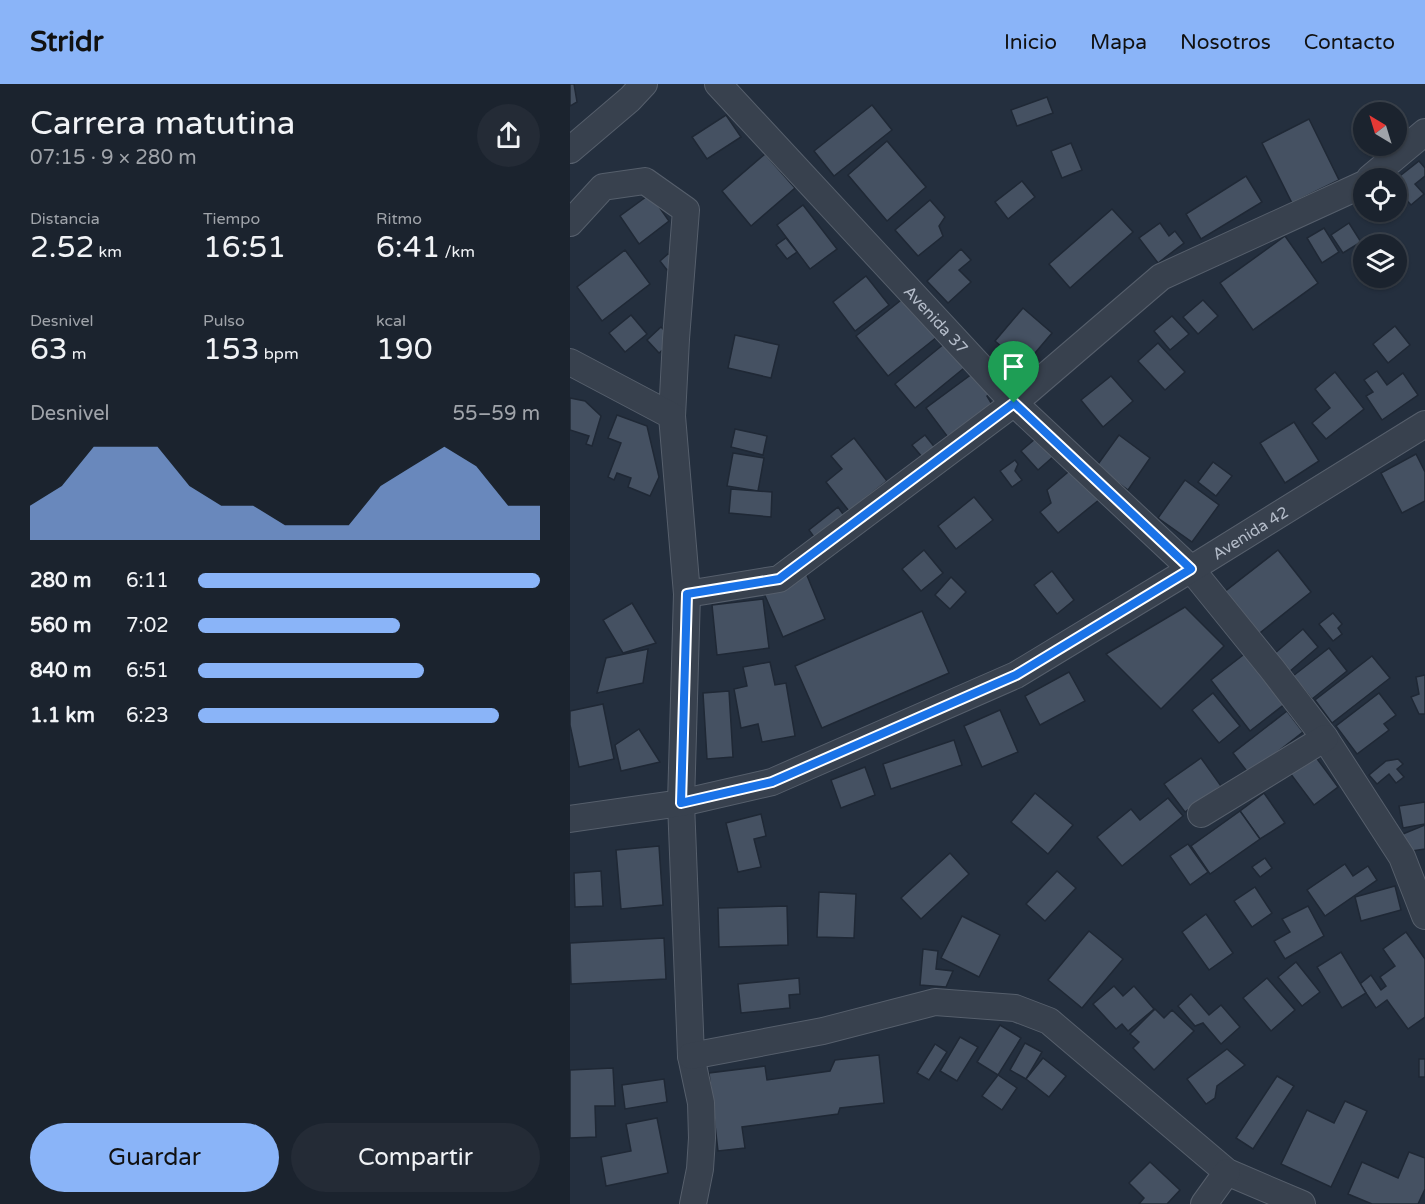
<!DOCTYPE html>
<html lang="es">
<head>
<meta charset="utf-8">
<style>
	body { margin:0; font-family:"Varela Round",sans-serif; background:#242b36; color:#f1f3f6; height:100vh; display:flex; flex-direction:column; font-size:22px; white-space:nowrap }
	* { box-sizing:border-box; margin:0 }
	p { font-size:20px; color:#a0a4aa }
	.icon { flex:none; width:33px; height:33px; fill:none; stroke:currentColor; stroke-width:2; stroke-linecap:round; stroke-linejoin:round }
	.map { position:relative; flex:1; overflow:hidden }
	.sheet { display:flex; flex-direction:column; background:#1b232e; width:570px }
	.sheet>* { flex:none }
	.needle { width:39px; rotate:322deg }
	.fabs { position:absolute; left:783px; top:18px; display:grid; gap:12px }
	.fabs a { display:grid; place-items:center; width:54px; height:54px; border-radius:50%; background:#1b232e; box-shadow:0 2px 4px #0004,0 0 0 2px #39404a; font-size:30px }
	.pin { position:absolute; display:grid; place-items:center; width:51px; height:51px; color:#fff; margin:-62px -26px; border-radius:50% 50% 50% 0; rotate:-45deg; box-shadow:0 0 6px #0007 }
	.pin .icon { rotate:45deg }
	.round { display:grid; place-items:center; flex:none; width:63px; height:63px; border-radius:32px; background:#242b36 }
	.overview { display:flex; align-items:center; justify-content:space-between; height:102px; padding:0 30px }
	h1 { font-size:33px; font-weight:600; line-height:45px }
	.stats { display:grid; grid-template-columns:repeat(3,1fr); gap:9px; height:102px; padding:6px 30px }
	.stats div { display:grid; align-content:center }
	.stats b { font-size:30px; font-weight:600 }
	.stats small { font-size:16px; font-weight:400 }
	.stats p { font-size:16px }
	.chart { height:168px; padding:12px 30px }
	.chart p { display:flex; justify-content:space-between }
	.chart svg { width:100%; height:108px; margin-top:6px; fill:#8ab4f8; opacity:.7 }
	.primary-button { display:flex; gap:12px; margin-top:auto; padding:12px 30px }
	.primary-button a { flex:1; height:69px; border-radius:36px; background:#8ab4f8; color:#111; font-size:24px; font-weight:600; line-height:69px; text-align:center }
	.primary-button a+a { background:#242b36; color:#f1f3f6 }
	ul { padding:0 30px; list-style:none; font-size:20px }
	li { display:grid; grid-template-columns:96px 72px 1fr; align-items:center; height:45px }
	li i { height:15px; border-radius:8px; background:#8ab4f8 }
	header { display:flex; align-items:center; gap:36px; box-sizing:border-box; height:84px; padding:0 30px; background:#8ab4f8; color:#111 }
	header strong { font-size:28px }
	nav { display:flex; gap:33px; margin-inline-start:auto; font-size:21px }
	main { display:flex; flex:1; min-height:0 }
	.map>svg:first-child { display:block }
</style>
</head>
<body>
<header>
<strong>Stridr</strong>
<nav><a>Inicio</a><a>Mapa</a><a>Nosotros</a><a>Contacto</a></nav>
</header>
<main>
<section class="sheet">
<div class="overview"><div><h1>Carrera matutina</h1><p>07:15 · 9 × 280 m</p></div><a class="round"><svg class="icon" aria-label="share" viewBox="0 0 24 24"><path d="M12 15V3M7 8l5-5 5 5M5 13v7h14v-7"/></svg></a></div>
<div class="stats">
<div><p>Distancia</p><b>2.52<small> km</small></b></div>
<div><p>Tiempo</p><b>16:51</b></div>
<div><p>Ritmo</p><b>6:41<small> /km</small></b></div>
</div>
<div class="stats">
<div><p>Desnivel</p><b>63<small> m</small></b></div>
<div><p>Pulso</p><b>153<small> bpm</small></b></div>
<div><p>kcal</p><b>190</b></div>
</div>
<div class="chart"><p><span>Desnivel</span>55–59 m</p>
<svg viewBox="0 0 160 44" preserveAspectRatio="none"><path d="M0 44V30L10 22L20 6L30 6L40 6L50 22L60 30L70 30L80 38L90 38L100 38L110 22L120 14L130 6L140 14L150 30L160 30V44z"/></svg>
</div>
<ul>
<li><b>280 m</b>6:11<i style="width:100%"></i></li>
<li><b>560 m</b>7:02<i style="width:59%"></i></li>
<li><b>840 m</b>6:51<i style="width:66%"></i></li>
<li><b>1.1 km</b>6:23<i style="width:88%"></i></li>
</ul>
<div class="primary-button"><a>Guardar</a><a>Compartir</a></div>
</section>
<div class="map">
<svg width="855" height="1120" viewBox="0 0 855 1120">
	<rect width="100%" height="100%" fill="#242f3e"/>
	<g fill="#455162" stroke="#1f2835" stroke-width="1.5">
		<path d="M0,0H4L7,18L0,22Z"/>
		<path d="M477,13L483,29L447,42L441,26Z"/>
		<path d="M302,21L322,46L264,92L244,67Z"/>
		<path d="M156,31L171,53L137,75L122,53Z"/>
		<path d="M739,35L769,96L722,119L692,59Z"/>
		<path d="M317,57L356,103L317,137L278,91Z"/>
		<path d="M501,59L512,86L492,94L481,67Z"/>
		<path d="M195,70L225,104L181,142L152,107Z"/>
		<path d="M849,77L855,84V92L845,100L854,110L841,121L826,104V95Z"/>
		<path d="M676,92L692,118L631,155L616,130Z"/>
		<path d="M452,97L465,113L438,135L425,118Z"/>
		<path d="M80,110L99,137L69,160L50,132Z"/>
		<path d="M360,116L375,133L369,142L373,152L348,172L325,146Z"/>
		<path d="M233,121L267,165L240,185L207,141Z"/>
		<path d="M542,125L563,148L500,204L479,180Z"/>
		<path d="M590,139L599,152L605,147L614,159L588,179L569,154Z"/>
		<path d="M779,139L791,158L773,169L761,151Z"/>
		<path d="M754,144L769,168L752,179L737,154Z"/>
		<path d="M715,152L748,199L683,246L650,199Z"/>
		<path d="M216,154L227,168L217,175L206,161Z"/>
		<path d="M391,165L401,176L389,186L401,198L378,219L357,197Z"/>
		<path d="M55,166L80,200L32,237L7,203Z"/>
		<path d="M99,169L107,179L97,186L90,177Z"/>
		<path d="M296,192L319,221L285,247L263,218Z"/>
		<path d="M340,209L372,249L318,292L286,252Z"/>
		<path d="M633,216L648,232L628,250L613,233Z"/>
		<path d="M453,224L482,249L454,282L425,257Z"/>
		<path d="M61,231L77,250L55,268L39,249Z"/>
		<path d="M602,232L619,250L600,266L584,247Z"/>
		<path d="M825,242L840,261L818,279L803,260Z"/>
		<path d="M91,243L104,256L89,269L77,256Z"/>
		<path d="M165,251L209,261L201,294L158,284Z"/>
		<path d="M380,255L399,280L345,324L325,300Z"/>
		<path d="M588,259L615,288L595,306L568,277Z"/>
		<path d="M406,287L423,306L417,312L423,322L380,356L356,324Z"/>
		<path d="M807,287L817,301L833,289L848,311L812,336L796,312L803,308L794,296Z"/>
		<path d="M765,288L794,325L756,355L742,339L760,324L745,305Z"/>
		<path d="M541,292L563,317L533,343L511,316Z"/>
		<path d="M0,314L15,317L31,332L22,362L16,360L19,352L0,346Z"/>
		<path d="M47,331L77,342L89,393L80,412L58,403L61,394L47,389L44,396L38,393L51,359L38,354Z"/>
		<path d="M724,338L749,377L715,399L690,359Z"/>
		<path d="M165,345L197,352L193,371L161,363Z"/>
		<path d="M355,351L366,365L353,374L342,361Z"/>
		<path d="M549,351L580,374L558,406L526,383Z"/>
		<path d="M284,354L317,397L279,427L256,398L272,385L261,372Z"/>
		<path d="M465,355L484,372L468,386L451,367Z"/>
		<path d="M163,369L194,374L188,407L157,402Z"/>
		<path d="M846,370L855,388V417L832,429L811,389Z"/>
		<path d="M445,376L448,380L445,387L452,396L442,403L430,387Z"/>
		<path d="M643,378L662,392L646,412L628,398Z"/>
		<path d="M504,383L530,415L488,449L470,428L481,419L477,406Z"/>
		<path d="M615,396L649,421L622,458L588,434Z"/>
		<path d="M161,405L202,408L201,433L159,429Z"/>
		<path d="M404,413L423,436L386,465L368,442Z"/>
		<path d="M268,423L278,437L249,460L239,446Z"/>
		<path d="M354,466L373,489L351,507L332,485Z"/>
		<path d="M708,466L741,508L686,552L653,509Z"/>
		<path d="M482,487L504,516L487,530L464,501Z"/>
		<path d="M236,489L255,535L213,553L193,507Z"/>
		<path d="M381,493L396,508L380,525L365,511Z"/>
		<path d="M193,515L199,564L147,571L142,521Z"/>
		<path d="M62,519L86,559L53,569L33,536Z"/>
		<path d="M615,523L654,562L591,625L536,570Z"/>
		<path d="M352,527L379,589L252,644L225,582Z"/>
		<path d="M763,529L772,540L768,544L772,550L763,557L749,540Z"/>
		<path d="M733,545L748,563L719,588L704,570Z"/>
		<path d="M759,564L777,587L742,615L723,592Z"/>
		<path d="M78,565L73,599L27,609L36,574Z"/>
		<path d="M677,568L716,619L680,647L641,596Z"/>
		<path d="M802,572L820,594L762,639L745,616Z"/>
		<path d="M200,578L205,601L216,599L225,652L192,658L188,640L171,644L164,605L177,602L173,583Z"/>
		<path d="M499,588L515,617L470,641L455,612Z"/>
		<path d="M855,591V630H849L841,613L849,610L846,593Z"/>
		<path d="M159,607L163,673L137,675L133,609Z"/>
		<path d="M643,609L670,642L649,659L622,626Z"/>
		<path d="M809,609L826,631L814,640L819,646L787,670L766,642Z"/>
		<path d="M33,620L44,675L9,683L0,641V627Z"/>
		<path d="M430,626L448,668L412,683L394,642Z"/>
		<path d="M717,627L733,648L679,690L663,669Z"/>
		<path d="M69,645L90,678L51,687L45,661Z"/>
		<path d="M384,656L392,681L321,705L313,680Z"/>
		<path d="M745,672L768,703L744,721L720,689Z"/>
		<path d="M631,674L651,702L615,728L594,700Z"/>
		<path d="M828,675L833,680L827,685L834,693L826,699L819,690L807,700L799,691L816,677Z"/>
		<path d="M295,683L305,711L271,724L261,696Z"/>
		<path d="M465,709L503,741L478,770L441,738Z"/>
		<path d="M694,709L715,739L690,755L670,727Z"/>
		<path d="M598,714L613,732L552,782L527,753L561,725L570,736Z"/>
		<path d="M855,718V740L833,744L829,722Z"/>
		<path d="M670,727L690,755L640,790L621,762Z"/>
		<path d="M191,730L196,752L184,755L191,783L168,788L156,739Z"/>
		<path d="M855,741V765L835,768L828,752Z"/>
		<path d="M618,760L638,788L620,801L600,772Z"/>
		<path d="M89,762L93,821L51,825L46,766Z"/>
		<path d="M380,769L399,790L351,835L331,814Z"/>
		<path d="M695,774L702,784L690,793L682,783Z"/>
		<path d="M775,780L783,792L798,782L807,796L755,832L737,806Z"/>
		<path d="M31,787L33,822L5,823L4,789Z"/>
		<path d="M487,787L506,804L475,837L456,820Z"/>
		<path d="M825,802L831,826L791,837L785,813Z"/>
		<path d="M685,803L702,829L682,843L664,817Z"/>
		<path d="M249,808L286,810L284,854L247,853Z"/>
		<path d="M217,822L218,861L149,863L148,824Z"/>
		<path d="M738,822L754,852L715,875L704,857L720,848L712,835Z"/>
		<path d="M636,830L663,869L639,886L612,848Z"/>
		<path d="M392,832L430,851L409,893L371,874Z"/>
		<path d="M519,847L553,875L512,924L478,896Z"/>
		<path d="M836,848L855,875V933L838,945L817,916L806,924L790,900L801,891L811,906L816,902L810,893L825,882L813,865Z"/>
		<path d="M94,854L96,895L1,900L0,859Z"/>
		<path d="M353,865L368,867L366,885L383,887L376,903L350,901Z"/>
		<path d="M771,868L796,909L772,924L747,883Z"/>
		<path d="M726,878L750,908L732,922L708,893Z"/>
		<path d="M229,894L230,910L219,911L220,924L171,929L168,900Z"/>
		<path d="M697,894L725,926L701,947L673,914Z"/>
		<path d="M544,902L553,912L564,902L584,925L558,947L552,940L546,945L523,920Z"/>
		<path d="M621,910L639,931L651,921L670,943L651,960L633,939L625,942L608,922Z"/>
		<path d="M585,925L594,934L602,926L624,947L584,986L563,964L569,958L560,950Z"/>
		<path d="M430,941L451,954L428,991L407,978Z"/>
		<path d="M390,953L408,963L387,997L370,987Z"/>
		<path d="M455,959L472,968L456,995L440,986Z"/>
		<path d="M365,960L377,968L359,996L347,989Z"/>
		<path d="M657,965L675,981L647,1002L645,1014L636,1020L617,995Z"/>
		<path d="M309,971L314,1019L270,1024L268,1030L172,1043L175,1064L148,1067L139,989L195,982L197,996L260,987L265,976Z"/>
		<path d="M473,974L496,992L479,1013L456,995Z"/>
		<rect x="849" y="975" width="6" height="18"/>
		<path d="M43,984L45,1022H25L26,1053L0,1054V986Z"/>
		<path d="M428,991L447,1004L432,1026L412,1012Z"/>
		<path d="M707,992L724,1002L683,1065L666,1054Z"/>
		<path d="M94,995L97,1018L55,1025L52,1001Z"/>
		<path d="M775,1017L797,1027L761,1103L711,1080L737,1026L764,1039Z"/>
		<path d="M87,1034L98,1089L36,1102L31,1073L61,1067L56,1040Z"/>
		<path d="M839,1068L855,1074V1105L848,1120H802L778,1110L792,1078L828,1094Z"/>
		<path d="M580,1078L610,1106L597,1120H569L574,1114L559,1099Z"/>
	</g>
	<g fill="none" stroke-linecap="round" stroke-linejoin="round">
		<defs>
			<g id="minor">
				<path id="s1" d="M148,0L444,319L621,485L702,585L755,654L832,773L855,832"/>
				<path d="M0,66L60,15L74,0"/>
				<path d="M800,94L855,48"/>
				<path d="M0,139L33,103L75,97L116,126L106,255L102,332"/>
				<path d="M0,278L102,332L117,510L209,495L444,319L591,193L794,100"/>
				<path d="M117,510L111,719L121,972L131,1019L132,1054L130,1085L123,1120"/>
				<path d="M631,730L755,654"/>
				<path id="s2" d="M0,735L111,719L202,698L446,591L621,485L855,340"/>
				<path d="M121,972L253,947L365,918L445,924L479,937L657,1088L732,1120"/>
				<path d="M634,1120L657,1088"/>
			</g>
		</defs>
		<use href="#minor" stroke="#565f6c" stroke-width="28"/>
		<use href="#minor" stroke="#38414e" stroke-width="26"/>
	</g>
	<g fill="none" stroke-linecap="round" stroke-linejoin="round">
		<defs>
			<path id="route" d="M444,319L621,485L446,591L202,698L111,719L117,510L209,495Z"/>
		</defs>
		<use href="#route" stroke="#fff" stroke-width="12"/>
		<use href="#route" stroke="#1a73e8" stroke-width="8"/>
	</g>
	<g text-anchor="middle" stroke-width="5" stroke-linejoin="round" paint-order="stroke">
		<g font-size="16" fill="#b4bcc9" stroke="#1d2633">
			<text dy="6" stroke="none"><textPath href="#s1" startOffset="321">Avenida 37</textPath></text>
			<text dy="6" stroke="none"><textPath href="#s2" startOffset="746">Avenida 42</textPath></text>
		</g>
	</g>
</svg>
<div class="fabs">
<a><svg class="needle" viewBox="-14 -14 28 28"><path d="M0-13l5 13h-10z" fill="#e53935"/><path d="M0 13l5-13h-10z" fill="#a0a4aa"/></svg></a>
<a><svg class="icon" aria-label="locate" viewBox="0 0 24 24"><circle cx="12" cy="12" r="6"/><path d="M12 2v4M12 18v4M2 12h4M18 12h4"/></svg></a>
<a><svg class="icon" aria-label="layers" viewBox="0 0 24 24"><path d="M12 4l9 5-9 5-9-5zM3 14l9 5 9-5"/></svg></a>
</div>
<div class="pin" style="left:444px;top:319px;background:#1e9e55"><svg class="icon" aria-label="arrive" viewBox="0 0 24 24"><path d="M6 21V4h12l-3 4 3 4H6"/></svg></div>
</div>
</main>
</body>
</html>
